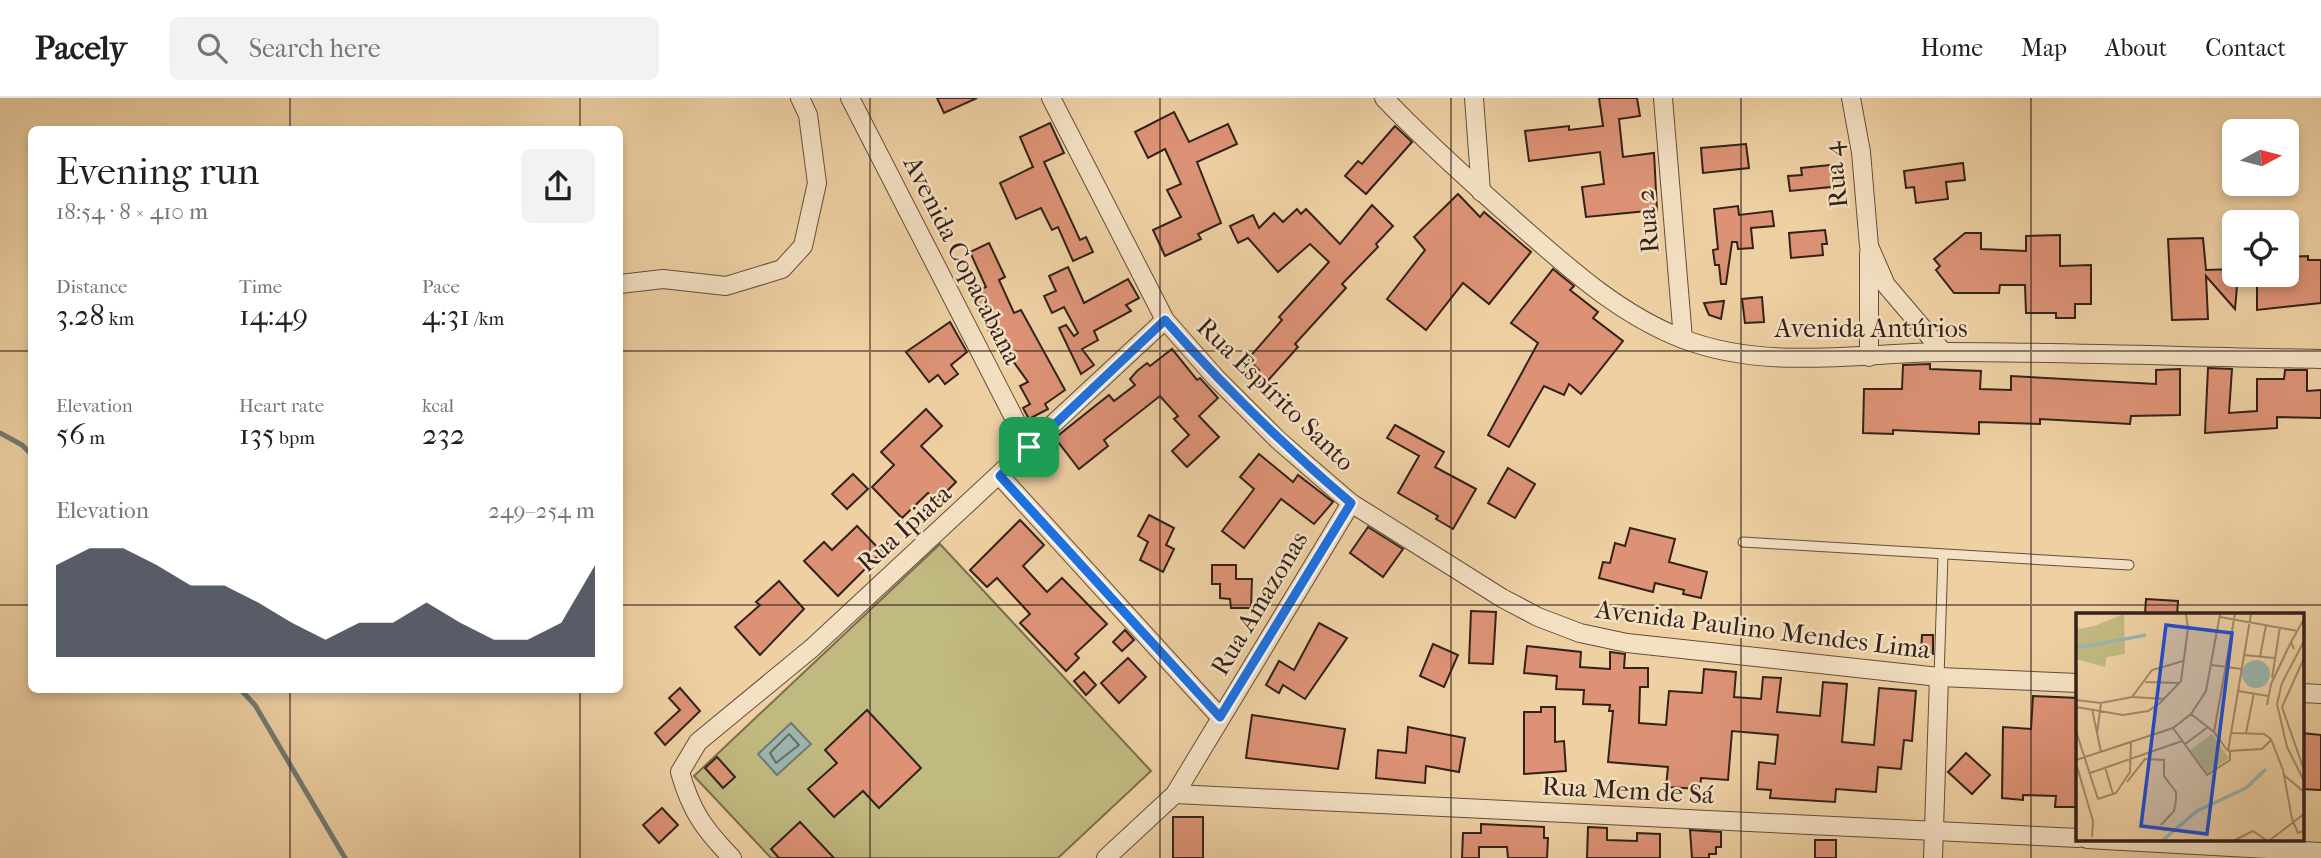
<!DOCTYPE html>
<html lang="en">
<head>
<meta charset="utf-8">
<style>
	body { margin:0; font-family:"IM FELL French Canon",serif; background:#f2f2f2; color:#202124; height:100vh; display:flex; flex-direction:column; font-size:26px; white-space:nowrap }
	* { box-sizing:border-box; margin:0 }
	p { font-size:23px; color:#757577 }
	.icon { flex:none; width:38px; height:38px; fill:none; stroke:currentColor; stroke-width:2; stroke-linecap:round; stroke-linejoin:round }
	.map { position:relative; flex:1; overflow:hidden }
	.details { position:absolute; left:28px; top:28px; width:595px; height:567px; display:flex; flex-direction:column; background:#fff; border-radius:10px; box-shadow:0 4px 10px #0003 }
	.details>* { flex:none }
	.needle { width:46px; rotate:83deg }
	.controls { position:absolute; left:2222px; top:21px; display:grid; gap:14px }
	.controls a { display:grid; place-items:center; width:77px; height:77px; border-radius:10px; background:#fff; box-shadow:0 4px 10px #0003; font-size:35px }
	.pin { position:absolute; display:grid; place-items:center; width:60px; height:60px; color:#fff; margin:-30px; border-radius:14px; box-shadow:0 4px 10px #0006 }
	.round { display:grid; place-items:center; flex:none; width:74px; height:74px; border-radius:10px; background:#f2f2f2 }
	.head { display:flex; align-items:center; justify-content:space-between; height:119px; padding:0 28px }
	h1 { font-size:38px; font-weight:600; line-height:52px }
	.metrics { display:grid; grid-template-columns:repeat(3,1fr); gap:10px; height:119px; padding:7px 28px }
	.metrics div { display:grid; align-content:center }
	.metrics b { font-size:30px; font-weight:600 }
	.metrics small { font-size:19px; font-weight:400 }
	.metrics p { font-size:19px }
	.chart { height:196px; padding:14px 28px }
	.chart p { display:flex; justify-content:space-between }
	.chart svg { width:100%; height:126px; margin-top:7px; fill:#111827; opacity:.7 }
	header { display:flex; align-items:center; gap:42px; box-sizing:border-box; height:98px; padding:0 35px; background:#fff; border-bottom:2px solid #e0e0e0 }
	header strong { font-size:33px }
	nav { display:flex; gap:38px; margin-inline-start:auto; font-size:24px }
	.search { width:490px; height:63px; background:#f2f2f2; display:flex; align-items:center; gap:18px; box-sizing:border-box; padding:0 24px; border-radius:10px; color:#757577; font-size:26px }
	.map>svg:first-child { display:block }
</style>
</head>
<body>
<header>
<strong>Pacely</strong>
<div class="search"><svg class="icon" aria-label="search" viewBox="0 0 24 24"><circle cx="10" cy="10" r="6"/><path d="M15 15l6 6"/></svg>Search here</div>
<nav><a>Home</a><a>Map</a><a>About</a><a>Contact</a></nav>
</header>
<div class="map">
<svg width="2321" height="760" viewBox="0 0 2321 760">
	<rect width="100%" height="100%" fill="#eed0a3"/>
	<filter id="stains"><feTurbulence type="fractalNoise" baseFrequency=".00286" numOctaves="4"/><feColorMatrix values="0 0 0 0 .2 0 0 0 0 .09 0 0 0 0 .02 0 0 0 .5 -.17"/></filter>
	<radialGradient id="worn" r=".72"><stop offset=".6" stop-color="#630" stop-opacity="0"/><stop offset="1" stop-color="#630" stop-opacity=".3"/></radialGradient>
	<path fill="#c0b980" stroke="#7a6e4d" stroke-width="2" d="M940,446L1151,673L1058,760H771L694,678Z"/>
	<path fill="#9bb5ad" stroke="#717a72" stroke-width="2" d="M791,625L811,646L777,677L758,656Z"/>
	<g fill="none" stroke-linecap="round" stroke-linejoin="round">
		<path stroke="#676c64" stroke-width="2" d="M789,636L799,647L776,665L770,655Z"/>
		<g stroke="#717a72" stroke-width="5">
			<path d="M0,335L22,347L32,357"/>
			<path d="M241,592L255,607L345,760"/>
		</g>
	</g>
	<g fill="#dd9276" stroke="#33221a" stroke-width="2">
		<path d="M937,0H977L944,15Z"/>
		<path d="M1599,0H1637L1640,18L1619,21L1623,59L1654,55L1657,112L1586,119L1582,89L1604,86L1600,54L1529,63L1525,33L1569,28V32L1603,28Z"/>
		<path d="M1174,14L1189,44L1228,26L1237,46L1197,64L1221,125L1198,136L1201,141L1165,158L1153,132L1181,119L1167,92L1181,86L1165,51L1148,60L1135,34Z"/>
		<path d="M1050,25L1064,55L1044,64L1080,142L1086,139L1093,154L1073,163L1058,129L1052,132L1041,110L1016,121L1000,85L1033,69L1020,39Z"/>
		<path d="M1395,28L1412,44L1366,96L1345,78L1358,63L1362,66Z"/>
		<path d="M1746,46L1749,70L1703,75L1701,50Z"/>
		<path d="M1963,65L1965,82L1946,84L1948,101L1916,105L1914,89L1906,90L1904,73Z"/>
		<path d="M1840,66L1842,88L1790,93L1788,78L1802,77L1801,70Z"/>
		<path d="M1458,96L1480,119L1484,114L1531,154L1489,206L1463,185L1426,232L1387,201L1425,152L1414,139Z"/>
		<path d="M1372,107L1393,128L1376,146L1378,149L1342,186L1346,190L1295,246L1298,249L1263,288L1252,279L1259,272L1248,261L1282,222L1279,219L1329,164L1310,146L1278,174L1248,140L1238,145L1230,128L1253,117L1259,130L1274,115L1283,124L1297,111L1301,116L1306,111L1340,146Z"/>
		<path d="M1738,108L1739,117L1772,113L1774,128L1751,130L1753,150L1738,151L1737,144H1732L1726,186H1721L1719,167H1715L1713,152L1718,151L1714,111Z"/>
		<path d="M1825,132L1827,146H1822L1823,157L1791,160L1789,135Z"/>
		<path d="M1965,135H1981V151L2026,153V138L2060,137V168L2091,167V206H2075V220H2056V215H2026L2025,187H2000L1999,195H1954L1936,172L1940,168L1934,161Z"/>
		<path d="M2203,140L2206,172L2235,171V177H2238L2235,211L2206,178L2208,221L2172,222L2168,141Z"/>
		<path d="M989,145L1005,179L999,182L1014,215L1021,212L1065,292L1045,306L1048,311L1029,321L1023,310L1030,306L1020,288L1028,284L1000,245L996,247L970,196L986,189L970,154Z"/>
		<path d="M2308,158V162H2321V205L2257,212V177H2287V159Z"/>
		<path d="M1068,169L1084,205L1128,181L1139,200L1126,207L1131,213L1094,233L1098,242L1082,251L1094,267L1081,276L1059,230L1066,227L1074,238L1078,235L1064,209L1052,215L1044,198L1056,193L1049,178Z"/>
		<path d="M1553,171L1574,188L1570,192L1598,214L1593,220L1623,243L1581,296L1569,286L1564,297L1544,288L1509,349L1488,337L1538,245L1511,225Z"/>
		<path d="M1762,199L1764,224L1745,225L1742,201Z"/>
		<path d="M1724,203L1721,221L1709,217L1704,205Z"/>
		<path d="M950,224L967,254L951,267L958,276L945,286L938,277L929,284L906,254Z"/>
		<path d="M1172,251L1197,282L1200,280L1218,300L1199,318L1219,339L1187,369L1172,353L1189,337L1174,321L1178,318L1160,298L1104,342L1108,348L1079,371L1055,340L1109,297L1114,303L1135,287L1130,281L1137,273L1147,265L1150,268Z"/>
		<path d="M1930,266V271L1981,273L1980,291L2011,292V278L2156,286V272L2180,271V317L2131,318L2130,326L2040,321V326L1979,324V336L1893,332V336L1863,335L1864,291H1902L1903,267Z"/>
		<path d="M2208,270L2232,271L2229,315L2257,313V281H2284L2285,272H2307V293L2321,292V320L2277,319V330L2205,335Z"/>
		<path d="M926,311L942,328L921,348L956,384L936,404L928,395L902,420L872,389L894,367L881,354Z"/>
		<path d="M1395,327L1444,354L1435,369L1476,391L1453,431L1436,421L1438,418L1398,395L1419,358L1387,340Z"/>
		<path d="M1259,356L1293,384L1298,377L1333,404L1314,426L1281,401L1244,450L1222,433L1254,391L1240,379Z"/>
		<path d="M1508,370L1535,386L1515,420L1488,405Z"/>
		<path d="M853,376L868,391L847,411L832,396Z"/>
		<path d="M1149,417L1174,430L1166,447L1174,451L1163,474L1140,462L1148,444L1138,438Z"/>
		<path d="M1020,422L1044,447L1023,468L1047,494L1062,480L1107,526L1075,556L1079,560L1066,573L1020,525L1030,516L997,480L987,489L970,472Z"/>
		<path d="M857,428L882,454L838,498L804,463L824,444L832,452Z"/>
		<path d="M1368,429L1403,451L1383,479L1350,455Z"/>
		<path d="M1630,430L1675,441L1669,464L1707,474L1701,500L1683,496L1684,492L1655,485L1653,494L1599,480L1603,464L1610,465L1615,445L1625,448Z"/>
		<path d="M1212,467H1236V481H1252L1251,510H1231L1230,501L1220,500V486H1212Z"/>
		<path d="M779,483L804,511L760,557L735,529L760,507L756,504Z"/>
		<path d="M2146,501L2178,503L2177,517L2145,516Z"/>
		<path d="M1471,513L1496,514L1493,566L1469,565Z"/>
		<path d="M1319,525L1347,540L1305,601L1283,587L1279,595L1266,587L1279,563L1294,572Z"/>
		<path d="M1125,532L1134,542L1122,553L1113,544Z"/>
		<path d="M1922,537H1933V556L1921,555Z"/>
		<path d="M1433,546L1458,557L1444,589L1420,578Z"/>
		<path d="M1527,548L1581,554L1580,569L1610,571V554L1625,556L1624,570H1648V589H1640L1639,625L1666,627L1669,593L1702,595L1704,571L1736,574L1734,599L1761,601L1763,579L1781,580L1777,614L1820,618L1823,584L1847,586L1842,644L1874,647L1879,590L1916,593L1912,643L1904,642L1901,671L1878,669L1876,694L1836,691L1835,704L1770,700L1771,692L1757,691L1759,664L1775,666L1778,637L1732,633L1728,682L1701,680L1700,691L1666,689L1668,669L1608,664L1613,613H1609L1610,607L1583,606L1584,592L1556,591L1557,578L1524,575Z"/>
		<path d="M1128,560L1146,579L1119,605L1101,585Z"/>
		<path d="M1084,574L1096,587L1086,597L1074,583Z"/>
		<path d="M680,590L700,613L665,647L655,635L680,612L669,600Z"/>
		<path d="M2033,598L2078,600V709H2055L2056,698L2023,697V702L2002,700L2003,629L2031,631Z"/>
		<path d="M1541,609H1555V644L1564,643L1566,673L1524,676V614H1541Z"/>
		<path d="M867,612L921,670L879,710L863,693L834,719L808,691L837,665L825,652Z"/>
		<path d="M1252,617L1345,631L1338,671L1246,660Z"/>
		<path d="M1408,629L1465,640L1459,674L1426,668L1425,685L1376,680L1378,652L1406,655Z"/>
		<path d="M2302,635L2321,637V692L2302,691Z"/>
		<path d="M1966,655L1990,677L1972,696L1948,674Z"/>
		<path d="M717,659L735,679L723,690L705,670Z"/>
		<path d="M662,710L678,727L659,745L643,727Z"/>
		<rect x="1173" y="719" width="30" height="41"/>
		<path d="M800,724L834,760H779L771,751Z"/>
		<path d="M1481,726L1544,729V740H1548L1547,760H1508L1507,749H1479V760H1462L1463,735H1481Z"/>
		<path d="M1588,729L1607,730V742L1637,743V735L1660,736V760H1587Z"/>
		<path d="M1690,732L1721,734V749H1716V756H1709V760H1692Z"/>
		<rect x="1815" y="742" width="21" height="18"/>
	</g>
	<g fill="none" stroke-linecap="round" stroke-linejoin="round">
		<defs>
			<g id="lane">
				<path d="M1743,444L2129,467"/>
				<path d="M1939,579L1943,457"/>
			</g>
			<g id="street">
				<path d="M850,0L1029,349"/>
				<path d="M1051,0L1165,222L1216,280L1278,342L1351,405L1502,500L1538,519L1580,535L1627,545L1939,579L2078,585"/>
				<path d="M1384,0C1428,46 1475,88 1523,130C1572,173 1621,217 1683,241C1767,273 1858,255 1945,254C2070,254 2196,259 2321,261"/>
				<path d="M1474,0L1481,94"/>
				<path d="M1663,0L1683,241"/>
				<path d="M1851,0L1861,54L1869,148L1886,187L1943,254"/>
				<path d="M1869,155V259"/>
				<path d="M620,186L663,181L726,188L782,171L803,148L817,85L808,17L800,0"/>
				<path d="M1000,378L1220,619"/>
				<path d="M2302,595L2321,596"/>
				<path d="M1175,696L2078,740"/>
				<path d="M2087,741L2321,754"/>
				<path d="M732,760C704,731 691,713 680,674L698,644L812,550L1165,222"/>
				<path d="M1106,760L1175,696L1351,405"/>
				<path d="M1933,760L1939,579"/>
			</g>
		</defs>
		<use href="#lane" stroke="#624e3c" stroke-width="11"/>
		<use href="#street" stroke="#624e3c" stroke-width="20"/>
		<use href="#lane" stroke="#f4e0c3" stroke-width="9"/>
		<use href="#street" stroke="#f4e0c3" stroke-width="18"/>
	</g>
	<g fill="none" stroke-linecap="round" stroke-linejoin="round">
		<defs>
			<path id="route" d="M1165,222C1223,288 1284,348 1351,405L1220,619L1000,378Z"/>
		</defs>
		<use href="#route" stroke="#fff" stroke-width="14"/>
		<use href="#route" stroke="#1a73e8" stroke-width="9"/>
	</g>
	<path fill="none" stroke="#33221a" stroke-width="2" stroke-opacity="0.55" d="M290,0V32M580,0V32M870,0V760M1160,0V760M1451,0V760M1741,0V760M2031,0V760M0,253H32M620,253H2321M0,507H32M620,507H2321M290,592V760M580,592V760"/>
	<g text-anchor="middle" stroke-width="5" stroke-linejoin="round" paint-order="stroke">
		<g font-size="26" fill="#33221a" stroke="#f4e0c3">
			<text transform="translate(1835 77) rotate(-96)" y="9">Rua 4</text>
			<text transform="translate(1647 123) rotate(-95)" y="9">Rua 2</text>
			<text transform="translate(963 162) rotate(63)" y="9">Avenida Copacabana</text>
			<text x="1871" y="239">Avenida Antúrios</text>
			<text transform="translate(1276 296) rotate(44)" y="9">Rua Espírito Santo</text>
			<text transform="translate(904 430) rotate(-42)" y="9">Rua Ipiata</text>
			<text transform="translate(1259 505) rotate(-59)" y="9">Rua Amazonas</text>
			<text transform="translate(1763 531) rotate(7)" y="9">Avenida Paulino Mendes Lima</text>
			<text transform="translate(1628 692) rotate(3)" y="9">Rua Mem de Sá</text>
		</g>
	</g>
	<g transform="translate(2076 515)">
		<rect width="228" height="228" fill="#eed0a3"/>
		<path d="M48,1L49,41L31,44L29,54L0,46V11L3,16L18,13ZM136,121L153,145L131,160L114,137Z" fill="#c0b980"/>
		<path d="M166 61a14 14 0 1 1 28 0a14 14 0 1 1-28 0Z" fill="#9bb5ad"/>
		<path fill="none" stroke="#9bb5ad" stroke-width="3.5" d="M0,35L70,22M87,227L121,198L170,175L190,156"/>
		<path fill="none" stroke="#a38a6c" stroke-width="2" d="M144,4L222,18M228,28L206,70L201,91L211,134L228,168M218,36L215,29L228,6M168,42L198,45M184,44L190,12M228,45L206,94L228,157M136,52L166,56M196,65L204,14M69,69L104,70M162,78L192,83M57,84L89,86M0,87L25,90L56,84L76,57L107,48M191,92L195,71L215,29M0,94L47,102L72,98L84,90L105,68L112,15L110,1M16,96L25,139M115,101L138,119L151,137M97,115L131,162L154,147V137M0,118L22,186L40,180L54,159L55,130M138,119L159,1M155,120L188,121L195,126M170,120L178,80M21,121L25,90M195,126L207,157L216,206L222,220L228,218M109,131L132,114M152,138L175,1M152,138L186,136L195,127M0,147L97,115L115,101L130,78L144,1M0,150L17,208L16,224M29,154L37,181M14,160L106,128M208,162L228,179M51,169L69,146L88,147V163L100,179V187L98,198L85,212M159,227L177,218L190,227M194,227L228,201"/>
		<path fill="#1d4ed8" fill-opacity="0.15" stroke="#1d4ed8" stroke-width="3.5" d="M90,12L156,20L131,221L65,213Z"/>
		<rect width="228" height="228" fill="none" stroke="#33221a" stroke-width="3.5"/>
	</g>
	<rect width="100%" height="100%" filter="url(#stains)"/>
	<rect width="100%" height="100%" fill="url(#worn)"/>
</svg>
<div class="controls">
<a><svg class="needle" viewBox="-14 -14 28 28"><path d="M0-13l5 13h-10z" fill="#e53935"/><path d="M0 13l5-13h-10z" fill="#757577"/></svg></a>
<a><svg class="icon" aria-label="locate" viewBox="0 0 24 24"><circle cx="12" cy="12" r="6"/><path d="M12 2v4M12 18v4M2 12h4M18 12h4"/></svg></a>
</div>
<div class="pin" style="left:1029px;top:349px;background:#1e9e55"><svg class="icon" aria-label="arrive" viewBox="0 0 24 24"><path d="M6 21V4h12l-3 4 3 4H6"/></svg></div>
<section class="details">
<div class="head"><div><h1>Evening run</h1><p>18:54 · 8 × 410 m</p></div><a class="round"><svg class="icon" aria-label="share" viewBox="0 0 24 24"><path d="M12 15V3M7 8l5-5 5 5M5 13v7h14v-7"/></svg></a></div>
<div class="metrics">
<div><p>Distance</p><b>3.28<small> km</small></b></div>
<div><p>Time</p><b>14:49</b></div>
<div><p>Pace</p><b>4:31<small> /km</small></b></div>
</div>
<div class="metrics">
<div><p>Elevation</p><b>56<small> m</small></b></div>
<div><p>Heart rate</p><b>135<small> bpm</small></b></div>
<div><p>kcal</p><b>232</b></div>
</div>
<div class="chart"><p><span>Elevation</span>249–254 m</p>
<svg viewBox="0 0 160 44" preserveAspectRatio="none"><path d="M0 44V12L10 6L20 6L30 12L40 19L50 19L60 25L70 32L80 38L90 32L100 32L110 25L120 32L130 38L140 38L150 32L160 12V44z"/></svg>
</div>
</section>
</div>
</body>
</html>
